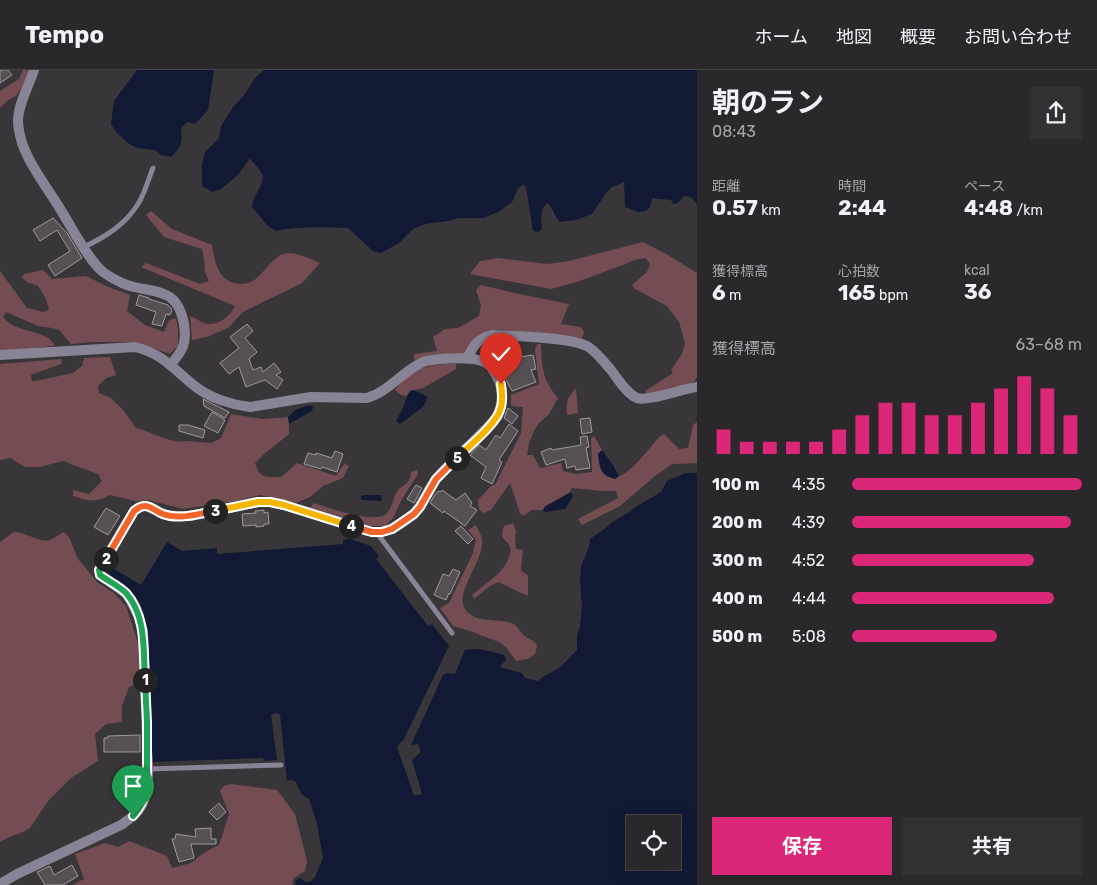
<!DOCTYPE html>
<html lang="ja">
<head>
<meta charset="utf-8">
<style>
	body { margin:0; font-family:Rubik,"Noto Sans JP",sans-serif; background:#333033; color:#f1f3f6; height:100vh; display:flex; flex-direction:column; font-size:19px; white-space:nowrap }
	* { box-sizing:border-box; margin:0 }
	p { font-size:16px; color:#a6a6a9 }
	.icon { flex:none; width:28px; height:28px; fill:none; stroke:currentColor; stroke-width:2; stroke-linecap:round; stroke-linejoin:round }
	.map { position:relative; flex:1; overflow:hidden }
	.drawer { display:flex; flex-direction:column; background:#2b282b; width:400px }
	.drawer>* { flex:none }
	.buttons { position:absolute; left:626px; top:745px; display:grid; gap:10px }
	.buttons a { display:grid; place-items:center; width:55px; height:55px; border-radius:0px; background:#2b282b; box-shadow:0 5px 20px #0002,0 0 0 1px #474447; font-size:25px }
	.pin { position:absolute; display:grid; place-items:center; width:42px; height:42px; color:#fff; margin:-51px -21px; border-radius:50% 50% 50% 0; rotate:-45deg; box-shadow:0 0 5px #0007 }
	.pin .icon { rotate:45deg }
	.km { position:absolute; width:25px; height:25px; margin:-12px; border-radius:50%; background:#222; color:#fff; font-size:14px; line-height:25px; text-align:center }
	.round { display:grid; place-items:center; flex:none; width:52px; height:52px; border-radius:0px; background:#333033 }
	.head { display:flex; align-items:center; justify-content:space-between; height:85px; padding:0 15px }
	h1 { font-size:28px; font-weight:700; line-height:38px }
	.metrics { display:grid; grid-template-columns:repeat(3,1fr); gap:8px; height:85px; padding:5px 15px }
	.metrics div { display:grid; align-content:center }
	.metrics b { font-size:21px; font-weight:700 }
	.metrics small { font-size:14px; font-weight:400 }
	.metrics p { font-size:14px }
	.chart { height:140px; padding:10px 15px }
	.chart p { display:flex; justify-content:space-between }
	.chart svg { width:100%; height:90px; margin-top:5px; stroke:#db2777; stroke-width:6 }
	.cta { display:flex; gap:10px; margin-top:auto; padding:10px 15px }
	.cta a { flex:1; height:58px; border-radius:0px; background:#db2777; color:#fff; font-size:20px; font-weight:700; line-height:58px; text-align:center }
	.cta a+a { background:#333033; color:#f1f3f6 }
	ul { padding:0 15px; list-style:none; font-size:16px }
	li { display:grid; grid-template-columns:80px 60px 1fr; align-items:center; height:38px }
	li i { height:12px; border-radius:6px; background:#db2777 }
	header { display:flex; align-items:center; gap:30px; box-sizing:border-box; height:70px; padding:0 25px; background:#2b282b; border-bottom:1px solid #474447 }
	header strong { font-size:24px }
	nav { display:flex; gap:28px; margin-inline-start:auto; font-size:18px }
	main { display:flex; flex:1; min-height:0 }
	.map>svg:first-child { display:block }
</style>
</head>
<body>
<header>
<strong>Tempo</strong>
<nav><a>ホーム</a><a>地図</a><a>概要</a><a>お問い合わせ</a></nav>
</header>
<main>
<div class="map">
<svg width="697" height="815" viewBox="0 0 697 815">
	<rect width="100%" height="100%" fill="#393639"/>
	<g fill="#744d52">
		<path d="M23,0H29L25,12L16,26L8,30L0,38V21L19,9Z"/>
		<path d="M151,141L172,159L212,175C215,193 218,213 241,214C247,214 253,212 258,207C265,200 274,187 283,184C296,181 308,188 320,193L302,213L243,242L228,258L207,267L192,270L190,246C196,248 203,254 209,254C221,254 230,246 235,236L141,197L146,193L200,214L209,211L205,202L204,189L202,179L164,167L146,145Z"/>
		<path d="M643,172L668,185L697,203V307L694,312L647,324L645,321L673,303L671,300L682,284L685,273L679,252L667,236L635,219L632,215L647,202L650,194L646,188L638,189L577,212L551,219L470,204L480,191L498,188L548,194L569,191Z"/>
		<path d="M43,200L52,209L86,206L106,216L130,225L127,241L145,255L164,262L169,250L176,248L178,259V276L170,284L134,272H93L71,274L59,260L52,258L38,256L6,242L3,247C14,261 32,259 46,267C50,268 52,272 55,275L45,277L0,281V201L27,238L43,242L49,240L46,229L38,216L27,212L22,208L24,204Z"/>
		<path d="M481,215L514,223L569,234L561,254L581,257L584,262L582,269L497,260L463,284L414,290V284L437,281L433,267L445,259L458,258L479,246L481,235L476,220Z"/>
		<path d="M537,274H541C542,298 542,309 558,328L549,344L539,353L534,361L529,373L527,385H533L540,398L561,393L563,401L576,404L592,402L591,368L594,366L602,380L598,384C599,388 599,392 600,396C601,402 604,405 609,407C625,413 649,378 659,367L664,364L679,379L688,378L693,355L697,352V393L672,394L655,406L620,436L582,455L578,449L618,428L616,421H602L572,418L569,423L545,436L543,440H532L523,446L520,443L510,413L491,440L483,443L479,439L478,430L491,416L495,415L521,363L523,337L511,336V325L539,314L535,280Z"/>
		<path d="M110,287L116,305L106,308L98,316L99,323L111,328L123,340L136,358C149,361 174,375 186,371L211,373L221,368L231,344L263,349L288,347L289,354V364L263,385L255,393C260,409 265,407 281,407L297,393L336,406L345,393L349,396L343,408L323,416L310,427L296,433L260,425L236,431L183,439L148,430L135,431L110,425C95,433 88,431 73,426V420L89,424L102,411L98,404L63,391L39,397H25L10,388L0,390V294L62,289L61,294L31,305L32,311H36L73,303L82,296L84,288Z"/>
		<path d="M445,294H456V299L423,318L410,321L407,326L401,325L395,320C412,299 419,297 445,294Z"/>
		<path d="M576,318L578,343L567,345C566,331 567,329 576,318Z"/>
		<path d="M417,400L418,404L402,429L393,448L385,456H370L310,438L314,433C329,438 374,454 386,444C393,438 392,430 396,423C401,414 410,417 411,402Z"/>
		<path d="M513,453L516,461L515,469L516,479L523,480L521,500L528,506V526L498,512L490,516L474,529L472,525C480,518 489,512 497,505C503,500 513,485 510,477C505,467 499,470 504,456Z"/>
		<path d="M476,455C478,459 481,465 482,469C485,490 454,522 465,539C475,554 496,548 511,553C519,555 519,562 525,566C530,570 532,569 537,575L535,584L528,589L516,591L507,578L499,572L470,561L453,556L440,538L449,533L473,483L476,470L468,460Z"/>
		<path d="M14,462C25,462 40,473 49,470C54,469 59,464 64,462L69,467L78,489L88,501L97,512L114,523L126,536L139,576V613L129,617L122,636V652L106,654L95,664L98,691L71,708L48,731L30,758C21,764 9,766 0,772V472Z"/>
		<path d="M231,714L277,720L295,744L307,791L305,801L294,808L292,815H72L84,809L75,784L105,773L118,777L129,771L167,786L172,798L191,793L205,782L219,775L229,744L220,721L224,716Z"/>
	</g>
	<g fill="#111935" fill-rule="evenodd">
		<path d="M137,0H214L208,40L195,54L187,52L181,58C183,72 181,78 171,87L161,85L155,80L137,78L129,74L116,62L111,54L114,31Z"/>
		<path d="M264,0H697V134L691,127L684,126L678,133L673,134L671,130L652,128L650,137L646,141L638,142L625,137L624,112L612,117L606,123L592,144L576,150L560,152C554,146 554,139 547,133C540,140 541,150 542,159L538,162L533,161L526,117L523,114L518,119L512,132L498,142L483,148H458L448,151L425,154L413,159L399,173L381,183L373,181L348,158C327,157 296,156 276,161L268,156L252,137C252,126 266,114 262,104C260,99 253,93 250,88L238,105L221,119L212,122L202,116V95L205,82L219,68L221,56L234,36L245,24L255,8Z"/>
		<path d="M414,320L428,327L423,337L400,354L396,351L403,338L407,326L410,321Z"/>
		<path d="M310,335L313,337L312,341L289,354L288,347L295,340Z"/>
		<path d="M602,380L613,395L619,406L615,409C600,405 600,398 598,384Z"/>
		<path d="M685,403H697V815H296L295,811L300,808L305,812H310L315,807L323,788L317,754L309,729L302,725L295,711L291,710L287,711L280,644L276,643L271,645L277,690L264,691L263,688L152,692L147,562C144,538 141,528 121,512C116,508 109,506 106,499L109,496L141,515L167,472L182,481L217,478V484L343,474V470L350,469L371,476L379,486L376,489L428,556L432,554L449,576L403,671L401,672L397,677L414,726L422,724L412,690L420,683V680L418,674L411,675L443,605L447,603L455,604L465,580C478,577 492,582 504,585L506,590L501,595L502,598L522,603L525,608L538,611C544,605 552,603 559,598C566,592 571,586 577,580V565L580,556L582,537L580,512L581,496L589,477L590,469L607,457L611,453L631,441L637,436L661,422L667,411ZM635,754H672V791H635Z"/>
		<path d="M569,423L573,424L571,430L565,439L545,442L543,440L545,437Z"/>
		<path d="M364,425H381L382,431L362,430L361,428V426Z"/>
	</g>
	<g fill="#555053" stroke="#9e999b">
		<path d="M0,0H8L12,5L0,13Z"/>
		<path d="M53,148L67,163L82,188L55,206L48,195L70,181L57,160L40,171L33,160Z"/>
		<path d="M139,225L149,228V229L168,235L170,237L172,240L170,245L166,244L162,256L152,254L156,242L136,235Z"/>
		<path d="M247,254L253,261L245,268L257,282L249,289L253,300L261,297L263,302L274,293L281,302L276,305L283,310L277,319L265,310L246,317L239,297L229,304L220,293L239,278L230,267Z"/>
		<path d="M533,285L536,299L531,300L536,312L512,321L500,298L514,292L513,288Z"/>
		<path d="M203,329L229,342L225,348L204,336Z"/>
		<path d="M508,338L518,346L512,354L504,348Z"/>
		<path d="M212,342L225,350L218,363L204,356Z"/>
		<path d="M590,348L592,362L582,364L580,349Z"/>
		<path d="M509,354L518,361L499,390L502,392L492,414L481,408L486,397L470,385L479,375L486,380L496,365L500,368Z"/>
		<path d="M179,355H188L205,360L203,368L179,361Z"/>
		<path d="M587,366L589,377L586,378L590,398L576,400L575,396L567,398L565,389L546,395L541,382L551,378L552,380L581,375L580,367Z"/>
		<path d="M335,381L343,384L337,402L322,397L321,399L304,394L308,383L316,385V383L332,388Z"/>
		<path d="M416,415L422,418L414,433L407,429Z"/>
		<path d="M442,420L456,430L465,423L472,433L470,436L477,440L465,456L444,441L443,443L430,433L434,426L438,421L440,422Z"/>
		<path d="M106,438L120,446L108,465L94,457Z"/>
		<path d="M264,440V443L268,442L269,454H264V456L256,457V455L243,456L242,444L256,443L255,441Z"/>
		<path d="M461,456L473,469L468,474L455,461Z"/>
		<path d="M453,499L460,502L450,524L449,523L446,530L434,525L443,504L449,506Z"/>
		<path d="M140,665V682H104V668H108V666Z"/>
		<path d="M219,733L226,742L217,750L209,742Z"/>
		<path d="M211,758V769H216V774H191L194,788L179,792L172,769H175L176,764L196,767L195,759Z"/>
		<path d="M72,795L78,806L63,815H45L37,802L50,796L54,805Z"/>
	</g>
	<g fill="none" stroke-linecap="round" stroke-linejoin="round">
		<g stroke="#888495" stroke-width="5">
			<path d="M84,177C105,167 125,155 138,134C145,123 148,110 153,98"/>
			<path d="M377,463L452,563"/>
			<path d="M148,699L281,695"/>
		</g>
		<g stroke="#888495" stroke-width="10">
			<path d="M34,0C29,16 18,34 18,51C18,58 20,66 22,73C31,98 49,120 62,142C72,158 89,191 103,202C110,207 119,212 127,215C155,224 177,216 184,254C187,273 183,281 170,295"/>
			<path d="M0,285L135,277C164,284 174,300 196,317C210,328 232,335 250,337L311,327L367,328C388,322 402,302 421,293C430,288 468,287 478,290C484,291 490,295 493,300C504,315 504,331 497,347C478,369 455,387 437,408C427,419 424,435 413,444C402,454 387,464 372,462L284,435L270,432H258L190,446C182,446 171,447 163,444C150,439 147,430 134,441L99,500L100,505L127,524L139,547L143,561C144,601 147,641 147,680C148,696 150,715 144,730C140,742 131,748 121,755L17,804L0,814"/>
			<path d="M467,288C474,275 477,269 492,265C512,266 577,267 590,278C598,284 605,293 611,300C618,309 626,323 637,328C647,332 684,318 697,317"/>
		</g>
	</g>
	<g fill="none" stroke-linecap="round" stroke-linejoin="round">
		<defs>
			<path id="split-1" d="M133,746C140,738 144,731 147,720V652L145,610"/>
			<path id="split-2" d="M106,489L99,500L100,505C108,511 119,516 126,523C147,547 143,581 145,610"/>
			<path id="split-3" d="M106,489L134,441C138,438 140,436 145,436C151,436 157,442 163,444C179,450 198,444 215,441"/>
			<path id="split-4" d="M215,441L258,432H270L284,435L351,456"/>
			<path id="split-5" d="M351,456L372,462H382L392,459L414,444L420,437L436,409L457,388"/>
			<path id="split-6" d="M457,388C469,376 498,353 501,337C503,330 502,321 501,314"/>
		</defs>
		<use href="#split-1" stroke="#fff" stroke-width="10"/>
		<use href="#split-2" stroke="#fff" stroke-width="10"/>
		<use href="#split-3" stroke="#fff" stroke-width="10"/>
		<use href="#split-4" stroke="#fff" stroke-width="10"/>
		<use href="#split-5" stroke="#fff" stroke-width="10"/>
		<use href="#split-6" stroke="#fff" stroke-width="10"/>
		<use href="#split-1" stroke="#22a559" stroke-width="6"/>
		<use href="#split-2" stroke="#22a559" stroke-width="6"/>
		<use href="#split-3" stroke="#f0652b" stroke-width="6"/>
		<use href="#split-4" stroke="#f5b400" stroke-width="6"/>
		<use href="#split-5" stroke="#f0652b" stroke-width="6"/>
		<use href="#split-6" stroke="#f5b400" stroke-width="6"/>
	</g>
</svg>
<div class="buttons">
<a><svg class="icon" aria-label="locate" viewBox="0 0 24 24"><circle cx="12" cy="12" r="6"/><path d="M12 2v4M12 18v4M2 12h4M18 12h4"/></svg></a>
</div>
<div class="pin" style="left:133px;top:746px;background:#1e9e55"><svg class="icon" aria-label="arrive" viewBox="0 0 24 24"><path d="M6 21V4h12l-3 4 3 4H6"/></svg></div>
<div class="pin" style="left:501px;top:314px;background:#d93025"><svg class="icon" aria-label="check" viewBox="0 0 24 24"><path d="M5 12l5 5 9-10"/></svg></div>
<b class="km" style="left:145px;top:610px">1</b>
<b class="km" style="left:106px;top:489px">2</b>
<b class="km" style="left:215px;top:441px">3</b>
<b class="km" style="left:351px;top:456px">4</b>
<b class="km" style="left:457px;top:388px">5</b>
</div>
<section class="drawer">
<div class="head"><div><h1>朝のラン</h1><p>08:43</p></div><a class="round"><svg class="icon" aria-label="share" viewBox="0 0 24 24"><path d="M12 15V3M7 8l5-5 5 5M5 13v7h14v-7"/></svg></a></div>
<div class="metrics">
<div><p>距離</p><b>0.57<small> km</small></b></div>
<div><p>時間</p><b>2:44</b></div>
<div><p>ペース</p><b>4:48<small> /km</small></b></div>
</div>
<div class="metrics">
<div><p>獲得標高</p><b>6<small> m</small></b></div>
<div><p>心拍数</p><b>165<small> bpm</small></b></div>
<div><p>kcal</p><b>36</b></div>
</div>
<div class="chart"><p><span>獲得標高</span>63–68 m</p>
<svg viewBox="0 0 160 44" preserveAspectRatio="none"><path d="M5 44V32M15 44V38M25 44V38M35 44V38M45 44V38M55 44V32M65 44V25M75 44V19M85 44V19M95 44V25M105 44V25M115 44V19M125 44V12M135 44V6M145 44V12M155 44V25"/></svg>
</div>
<ul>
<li><b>100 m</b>4:35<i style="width:100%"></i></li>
<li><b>200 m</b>4:39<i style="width:95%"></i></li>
<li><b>300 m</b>4:52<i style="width:79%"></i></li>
<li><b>400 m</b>4:44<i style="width:88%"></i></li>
<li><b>500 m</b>5:08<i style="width:63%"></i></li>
</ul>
<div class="cta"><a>保存</a><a>共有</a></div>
</section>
</main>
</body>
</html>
